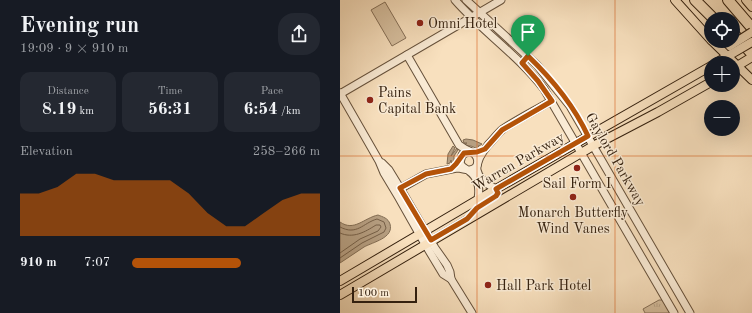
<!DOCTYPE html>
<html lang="en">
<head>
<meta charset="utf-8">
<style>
	body { margin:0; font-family:"Old Standard TT",serif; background:#242831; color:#f1f3f6; height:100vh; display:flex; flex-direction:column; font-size:15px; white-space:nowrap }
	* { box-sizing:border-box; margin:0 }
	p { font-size:13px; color:#9ea1a6 }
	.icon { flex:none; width:22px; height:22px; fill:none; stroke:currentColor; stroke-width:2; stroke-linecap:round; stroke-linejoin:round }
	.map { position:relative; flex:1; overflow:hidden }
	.panel { display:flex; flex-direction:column; background:#171b24; width:340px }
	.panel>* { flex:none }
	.tools { position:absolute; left:364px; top:12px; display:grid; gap:8px }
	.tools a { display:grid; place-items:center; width:36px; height:36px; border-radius:50%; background:#171b24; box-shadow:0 4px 16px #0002; font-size:20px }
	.scale { position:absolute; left:12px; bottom:10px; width:65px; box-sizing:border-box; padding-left:4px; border:2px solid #35210f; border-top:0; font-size:11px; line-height:14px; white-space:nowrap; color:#35210f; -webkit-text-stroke:3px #faebd5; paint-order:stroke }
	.pin { position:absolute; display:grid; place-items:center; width:34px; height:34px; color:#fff; margin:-41px -17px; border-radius:50% 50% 50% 0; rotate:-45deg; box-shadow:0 0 4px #0007 }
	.pin .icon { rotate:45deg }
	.round { display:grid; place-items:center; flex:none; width:42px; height:42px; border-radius:16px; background:#242831 }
	.overview { display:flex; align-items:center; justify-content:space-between; height:68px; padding:0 20px }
	h1 { font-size:22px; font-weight:800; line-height:30px }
	.metrics { display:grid; grid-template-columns:repeat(3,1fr); gap:6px; height:68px; padding:4px 20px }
	.metrics div { display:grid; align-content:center; border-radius:10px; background:#242831; text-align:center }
	.metrics b { font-size:17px; font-weight:800 }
	.metrics small { font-size:11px; font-weight:400 }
	.metrics p { font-size:11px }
	.chart { height:112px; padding:8px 20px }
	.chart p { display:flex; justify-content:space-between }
	.chart svg { width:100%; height:72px; margin-top:4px; fill:#b45309; opacity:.7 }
	ul { padding:0 20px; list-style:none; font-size:13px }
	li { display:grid; grid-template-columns:64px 48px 1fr; align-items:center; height:30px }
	li i { height:10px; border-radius:5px; background:#b45309 }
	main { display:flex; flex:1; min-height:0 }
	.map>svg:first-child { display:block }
</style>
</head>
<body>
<main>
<section class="panel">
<div class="overview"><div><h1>Evening run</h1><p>19:09 · 9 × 910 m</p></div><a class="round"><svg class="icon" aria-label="share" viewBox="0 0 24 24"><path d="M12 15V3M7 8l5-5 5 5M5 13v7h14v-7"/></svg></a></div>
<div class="metrics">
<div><p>Distance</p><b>8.19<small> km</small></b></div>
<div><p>Time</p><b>56:31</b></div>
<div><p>Pace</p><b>6:54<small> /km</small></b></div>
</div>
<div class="chart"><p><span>Elevation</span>258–266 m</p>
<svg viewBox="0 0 160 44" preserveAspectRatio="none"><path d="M0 44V18L10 18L20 14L30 6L40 6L50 10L60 10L70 10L80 10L90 18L100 30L110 38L120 38L130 30L140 22L150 18L160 18V44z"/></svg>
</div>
<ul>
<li><b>910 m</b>7:07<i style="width:58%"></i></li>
</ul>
</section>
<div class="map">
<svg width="412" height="313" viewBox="0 0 412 313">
	<defs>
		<pattern id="grass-tufts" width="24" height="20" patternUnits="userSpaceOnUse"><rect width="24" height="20" fill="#d7c0a0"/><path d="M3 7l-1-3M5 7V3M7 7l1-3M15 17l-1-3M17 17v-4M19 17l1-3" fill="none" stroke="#b9a589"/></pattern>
	</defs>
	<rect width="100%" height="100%" fill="#f8e0be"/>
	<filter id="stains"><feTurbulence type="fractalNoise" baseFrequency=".005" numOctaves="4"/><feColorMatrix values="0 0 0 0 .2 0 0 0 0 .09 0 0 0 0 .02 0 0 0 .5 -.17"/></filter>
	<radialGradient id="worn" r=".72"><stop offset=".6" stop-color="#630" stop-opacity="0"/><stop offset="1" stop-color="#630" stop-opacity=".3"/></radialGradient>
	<path fill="url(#grass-tufts)" stroke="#867058" d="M319,300H323L331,313H305L303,309Z"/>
	<path fill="#d7c0a0" stroke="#867058" d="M45,2L66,38L52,46L31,10Z"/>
	<g fill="#b69f82" stroke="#826d54">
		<path d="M126,139L133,140L142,144L139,146H138L140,148L138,149L131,146H124L123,145L127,143H124L123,140Z"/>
		<path d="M113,146L115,148L111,156L117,148L118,150L114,156V163L112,165L111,160L110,163L107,164L108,154Z"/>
		<path d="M38,215C43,217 48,218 50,224C54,238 33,242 24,247C16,252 8,258 0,263V222C14,232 24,218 38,215Z"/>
	</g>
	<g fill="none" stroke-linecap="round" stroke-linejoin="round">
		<g stroke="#766048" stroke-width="1">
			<path d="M0,227C17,236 23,223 37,219L44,222L46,228L44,232L22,243L0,258"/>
			<path d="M0,233C13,239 25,232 36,225H40L41,227L38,231L20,239L0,253"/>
		</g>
		<defs>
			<g id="minor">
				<path d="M115,0C143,32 178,55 204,89L334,313"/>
				<path d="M126,0L197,65L230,106L350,313"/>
				<path d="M67,55L119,145L125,149L131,152"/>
				<path d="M0,93L39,161L44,173L59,198L85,244L103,274L111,279"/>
				<path d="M0,94L161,0"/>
				<path d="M42,163L49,170L60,188L95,248L107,265L110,272L111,279L132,313"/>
				<path d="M156,189C132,177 132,165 148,145C153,140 157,134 163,129C178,119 196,110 211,101"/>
				<path d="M56,191L86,174L117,168C121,168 126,170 130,170C142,168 139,154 129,151L122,155L120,163C122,168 125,168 129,171C139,178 140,188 138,199"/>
			</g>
			<g id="major">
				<path d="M335,0L371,40"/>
				<path d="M406,0L412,7"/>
				<path d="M372,41L412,80"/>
				<path d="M376,63L391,54"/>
				<path d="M394,68L412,57"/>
				<path d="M0,281L156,189L371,66"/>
				<path d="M0,295L253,146L318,112L371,82"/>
			</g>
			<g id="highway">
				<path d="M355,0L374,19"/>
				<path d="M388,0L412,28"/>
				<path d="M393,33L412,54"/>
			</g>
		</defs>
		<use href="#minor" stroke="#66513b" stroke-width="9"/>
		<use href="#major" stroke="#35210f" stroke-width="10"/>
		<use href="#highway" stroke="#35210f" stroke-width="12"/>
		<use href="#minor" stroke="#faebd5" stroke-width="7"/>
		<use href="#major" stroke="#f8e0be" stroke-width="8"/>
		<use href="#highway" stroke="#f8e0be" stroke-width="10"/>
		<defs>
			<g id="major-bridge">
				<path d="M390,46L412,32"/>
				<path d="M393,53L412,42"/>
			</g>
		</defs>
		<use href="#major-bridge" stroke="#35210f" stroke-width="10" stroke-linecap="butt"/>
		<use href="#major-bridge" stroke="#f8e0be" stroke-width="8"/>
	</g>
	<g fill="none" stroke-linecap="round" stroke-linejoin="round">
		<defs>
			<path id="route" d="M188,56C211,78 234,106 248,136L156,189L158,193L156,196L137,208L127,219L91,240L60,188L86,174L111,169L116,164L124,153L137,152L145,149L162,130L212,101L198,81L182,63Z"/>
		</defs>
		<use href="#route" stroke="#fff" stroke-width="8"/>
		<use href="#route" stroke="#b45309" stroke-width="5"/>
	</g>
	<path fill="none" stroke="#d6530c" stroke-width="1" stroke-opacity="0.55" d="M137,0V313M275,0V313M0,156H412"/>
	<g fill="#8f2418" stroke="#faebd5" stroke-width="1.5">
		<circle cx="80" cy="23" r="4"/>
		<circle cx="30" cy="100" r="4"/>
		<circle cx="237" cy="168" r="4"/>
		<circle cx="233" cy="197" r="4"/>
		<circle cx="148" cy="285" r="4"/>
	</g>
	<g text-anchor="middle" stroke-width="3" stroke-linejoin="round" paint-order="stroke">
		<g font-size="14" fill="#35210f" stroke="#faebd5" text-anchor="start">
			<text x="88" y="28">Omni Hotel</text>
			<text x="38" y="97">Pains<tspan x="38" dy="16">Capital Bank</tspan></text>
			<text x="237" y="188" text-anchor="middle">Sail Form I</text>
			<text x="233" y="217" text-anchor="middle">Monarch Butterfly<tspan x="233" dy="16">Wind Vanes</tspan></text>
			<text x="156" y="290">Hall Park Hotel</text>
		</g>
		<g font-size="14" fill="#35210f" stroke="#faebd5">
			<text transform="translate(276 159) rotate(60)" y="5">Gaylord Parkway</text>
			<text transform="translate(178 161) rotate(-30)" y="5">Warren Parkway</text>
		</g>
	</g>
	<rect width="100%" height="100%" filter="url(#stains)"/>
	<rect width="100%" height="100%" fill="url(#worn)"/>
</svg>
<div class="tools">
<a><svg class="icon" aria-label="locate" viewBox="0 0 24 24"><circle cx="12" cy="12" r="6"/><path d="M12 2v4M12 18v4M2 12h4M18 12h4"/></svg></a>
<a>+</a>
<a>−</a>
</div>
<div class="scale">100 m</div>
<div class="pin" style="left:188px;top:56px;background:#1e9e55"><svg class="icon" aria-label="arrive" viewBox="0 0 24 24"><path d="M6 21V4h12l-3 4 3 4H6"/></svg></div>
</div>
</main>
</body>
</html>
